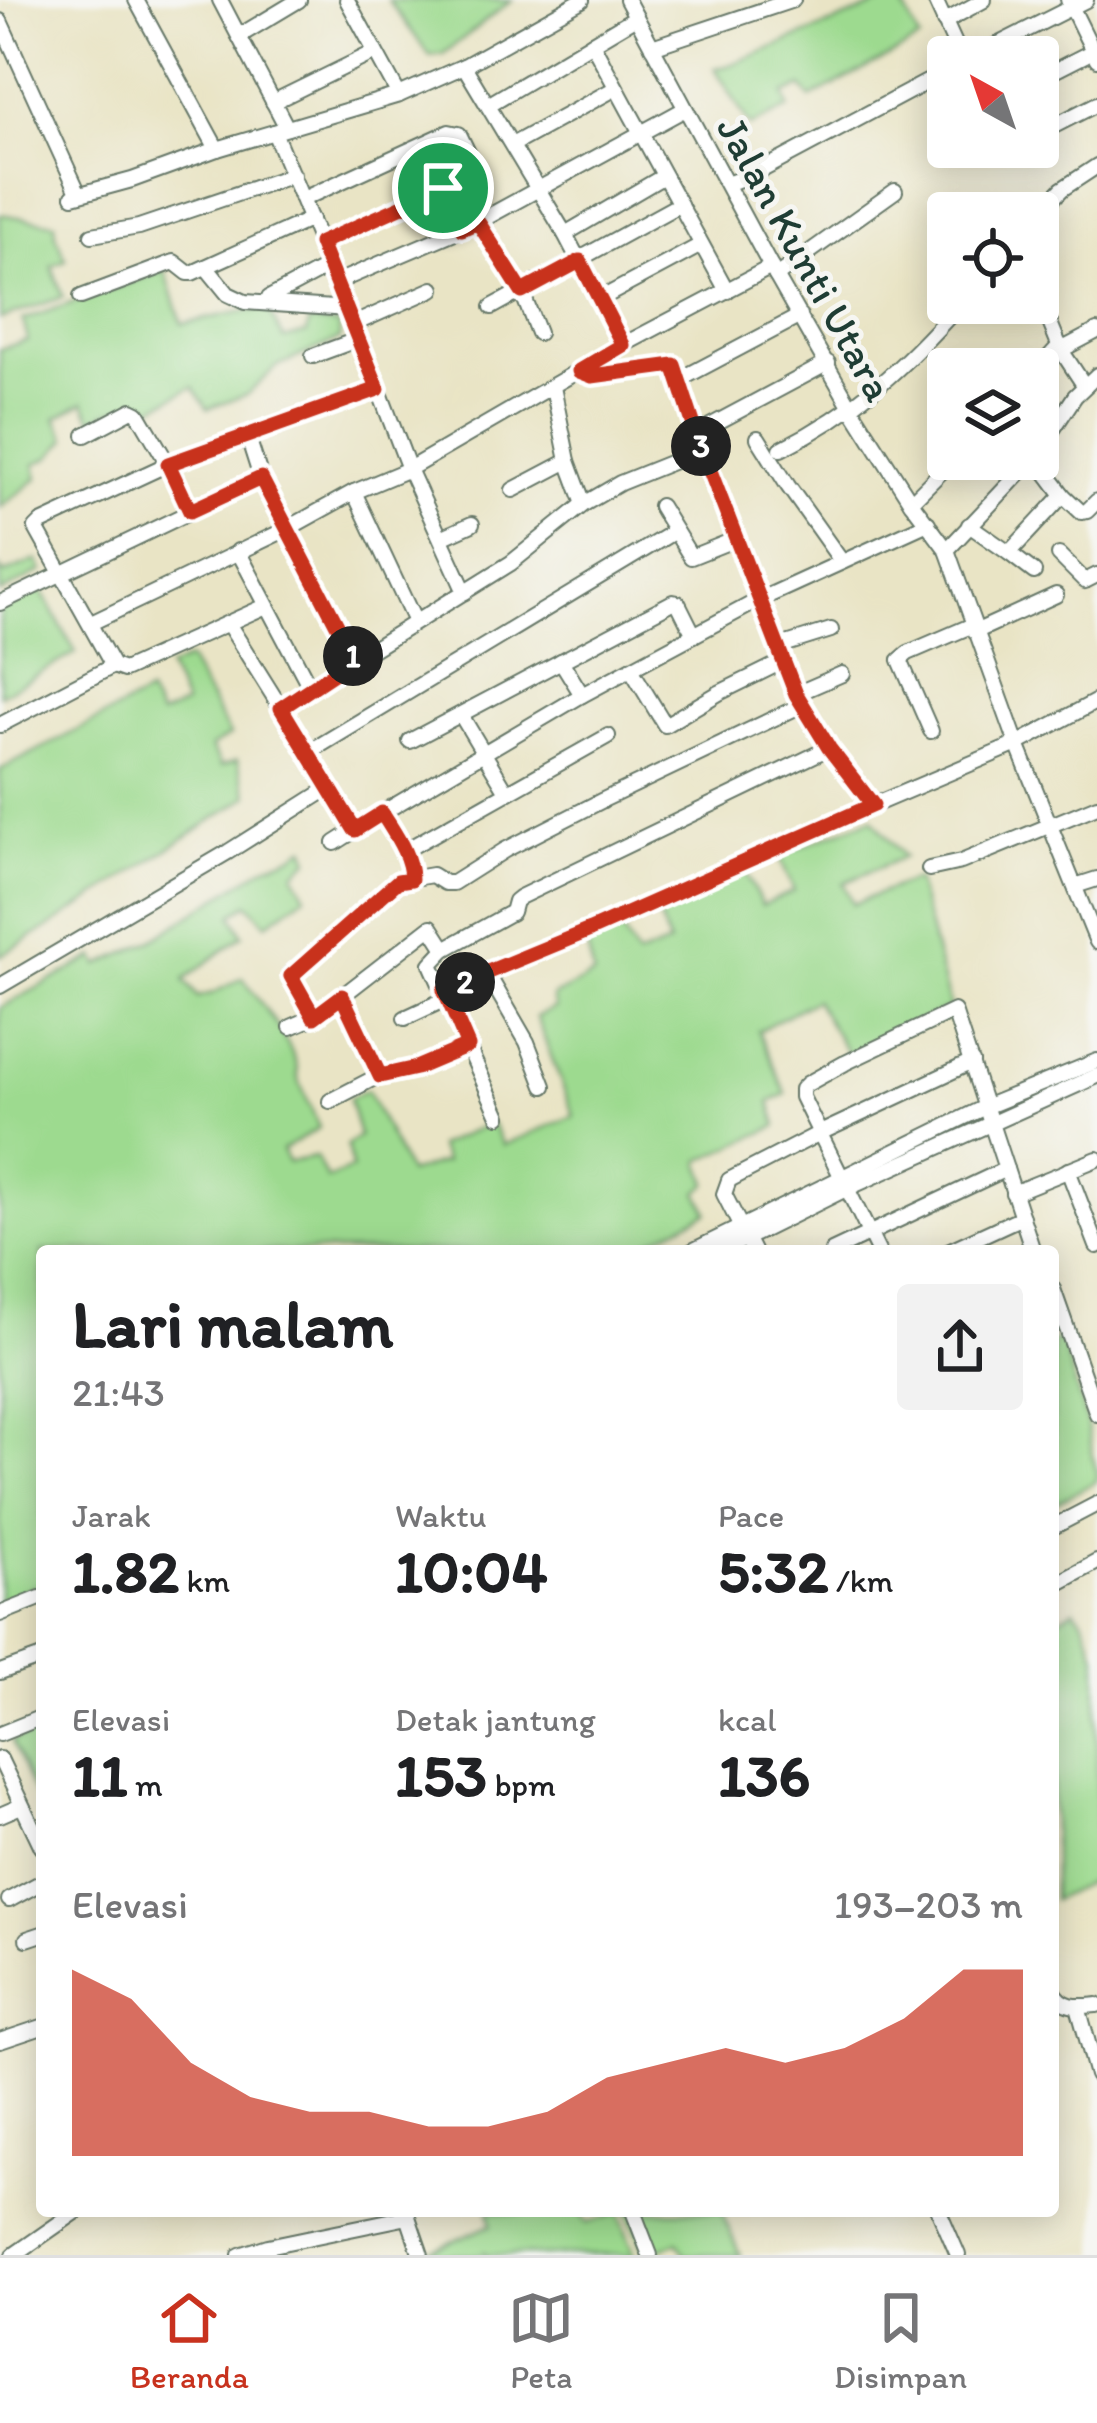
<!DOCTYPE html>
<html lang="id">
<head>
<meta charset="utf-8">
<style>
	body { margin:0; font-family:Itim,sans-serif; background:#f2f2f2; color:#202124; height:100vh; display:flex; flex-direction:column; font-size:45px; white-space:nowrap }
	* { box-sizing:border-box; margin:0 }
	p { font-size:39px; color:#757577 }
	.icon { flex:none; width:66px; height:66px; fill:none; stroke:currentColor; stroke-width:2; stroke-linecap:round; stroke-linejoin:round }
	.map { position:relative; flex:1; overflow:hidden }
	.drawer { position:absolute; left:36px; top:1245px; width:1023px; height:972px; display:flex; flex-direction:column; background:#fff; border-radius:12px; box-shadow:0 6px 30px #0003 }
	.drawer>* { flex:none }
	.needle { width:78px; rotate:320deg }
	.tools { position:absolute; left:927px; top:36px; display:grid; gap:24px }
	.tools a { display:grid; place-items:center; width:132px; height:132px; border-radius:12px; background:#fff; box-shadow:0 6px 30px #0003; font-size:60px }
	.pin { position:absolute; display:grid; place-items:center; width:102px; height:102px; color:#fff; margin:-51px; border:6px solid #fff; border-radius:50%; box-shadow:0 3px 12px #0007 }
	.km { position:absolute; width:60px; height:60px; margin:-30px; border-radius:50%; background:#222; color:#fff; font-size:33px; line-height:60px; text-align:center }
	.round { display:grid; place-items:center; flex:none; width:126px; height:126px; border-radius:12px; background:#f2f2f2 }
	.overview { display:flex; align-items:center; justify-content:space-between; height:204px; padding:0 36px }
	h1 { font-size:66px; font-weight:700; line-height:90px }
	.stats { display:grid; grid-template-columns:repeat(3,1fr); gap:18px; height:204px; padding:12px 36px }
	.stats div { display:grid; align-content:center }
	.stats b { font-size:60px; font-weight:700 }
	.stats small { font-size:33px; font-weight:400 }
	.stats p { font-size:33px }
	.chart { height:336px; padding:24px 36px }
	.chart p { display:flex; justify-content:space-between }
	.chart svg { width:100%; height:216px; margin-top:12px; fill:#c8321e; opacity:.7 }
	.dock { display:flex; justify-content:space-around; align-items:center; height:168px; border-top:3px solid #e0e0e0; background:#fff; font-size:33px; color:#757577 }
	.dock a { display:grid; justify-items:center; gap:6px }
	.dock .selected { color:#c8321e }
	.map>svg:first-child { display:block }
</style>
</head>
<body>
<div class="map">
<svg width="1097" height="2255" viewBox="0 0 1097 2255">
	<rect width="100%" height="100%" fill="#f6f6f2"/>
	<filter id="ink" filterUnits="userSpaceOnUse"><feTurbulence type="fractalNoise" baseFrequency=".00833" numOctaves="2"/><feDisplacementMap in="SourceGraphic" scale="24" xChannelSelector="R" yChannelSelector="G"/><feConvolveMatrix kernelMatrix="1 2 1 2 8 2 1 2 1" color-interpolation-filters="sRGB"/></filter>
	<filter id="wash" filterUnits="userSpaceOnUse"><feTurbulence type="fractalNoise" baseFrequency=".004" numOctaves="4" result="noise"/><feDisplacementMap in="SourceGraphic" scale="48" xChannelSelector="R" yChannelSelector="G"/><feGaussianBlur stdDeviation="2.7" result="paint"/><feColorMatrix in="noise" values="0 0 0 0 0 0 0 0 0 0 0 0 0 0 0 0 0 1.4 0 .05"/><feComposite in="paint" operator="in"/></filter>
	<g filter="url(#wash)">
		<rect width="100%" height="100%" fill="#e9e4c5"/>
		<g fill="#9dda8f" stroke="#5e8c62" stroke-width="3">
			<path d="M388,0H512L443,54L430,56Z"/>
			<path d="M891,0H901L920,40L810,98L802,87L784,94L789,108L750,126L715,68L727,66Z"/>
			<path d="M0,214L55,223L56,236L66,260L52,266L63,297L0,319Z"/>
			<path d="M165,270L182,324C211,319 239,309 268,310L284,339L307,333L309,322L339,324L340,339L277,366L248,394L208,409L193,387L144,411C126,403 109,410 92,420L84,402L56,418L67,439L50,457L35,464L38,478L0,508V349L28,340L23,320Z"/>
			<path d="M37,560L42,571L0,593V569L3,574Z"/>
			<path d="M38,584L76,653L0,695V605Z"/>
			<path d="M188,660L230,735L211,747L221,766L237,760L248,796L51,926L0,956V770L148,694L160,716L185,705L168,668Z"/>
			<path d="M872,818L904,857L843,883L853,904L916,879L950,1007L849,1056L815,1000L758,1031L786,1094L770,1102L777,1126L700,1161L708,1183L698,1192L708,1212L629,1251H42V1582L21,1592L22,1599L0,1607V1008L95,957L99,965L151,941L266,866L292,856L305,847L310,859L294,873L306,895L266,924L248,903L232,915L243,935L184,980L198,997L213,993L243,978C260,1003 299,1049 298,1078L319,1128L282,1150L288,1162L316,1157L327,1179L352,1169L347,1145L359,1136L349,1099L367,1090L408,1173L445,1162L438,1146L491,1123L503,1145L574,1116L536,1017L555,1008L552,997L594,975L586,942L621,929L637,957L669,944L658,914L744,870L762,905L794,891L779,855Z"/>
			<path d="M1061,1339L1086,1420L1097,1476L1095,1482L1053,1504V1341Z"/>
			<path d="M1074,1609L1084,1621L1097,1657V1878L1053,1900V1622Z"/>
			<path d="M42,1731V1805L39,1806L12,1741Z"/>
			<path d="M489,2211L515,2213L580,2211L587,2223L619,2213L635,2255H486L485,2252L478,2255H431V2251L491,2225Z"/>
			<path d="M627,2211H721L740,2255H685L678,2242L646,2255Z"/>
		</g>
	</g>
	<g filter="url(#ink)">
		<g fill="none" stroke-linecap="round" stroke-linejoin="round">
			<defs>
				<g id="minor">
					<path d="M136,0L217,149"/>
					<path d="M220,0L287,128"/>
					<path d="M347,0L399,95"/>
					<path d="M627,0L771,267L852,409L911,502L947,550L1017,744L1097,942"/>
					<path d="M935,0L961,57"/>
					<path d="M1068,0L1097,59"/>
					<path d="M0,21L79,194"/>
					<path d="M944,22L984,0"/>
					<path d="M239,36L299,0"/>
					<path d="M592,43L727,291"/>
					<path d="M652,47L793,0"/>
					<path d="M973,57L1086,0"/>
					<path d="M464,66L565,234L623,345"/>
					<path d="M1038,79L1097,49"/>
					<path d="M273,102L375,52"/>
					<path d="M488,105L636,17"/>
					<path d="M274,132L348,309L409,469L465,592"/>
					<path d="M1038,134L1097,104"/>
					<path d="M512,145L616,88"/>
					<path d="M1000,147L1005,149L1013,147"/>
					<path d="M727,184L760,171L927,82"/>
					<path d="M443,188L462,229"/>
					<path d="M73,196L132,180L217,149L399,95L464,66L582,0"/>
					<path d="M303,199L449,132L459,134L473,163L470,173L443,188L320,243"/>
					<path d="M1038,214L1062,189L1097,166"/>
					<path d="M478,222L522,292L538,333"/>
					<path d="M565,234L664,176"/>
					<path d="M92,235L139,227L293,175"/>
					<path d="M206,267L228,294L245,302L348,309"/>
					<path d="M776,276L895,191"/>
					<path d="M337,282L478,222L685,109"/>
					<path d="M1038,293L1061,350L1084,385"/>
					<path d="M81,297L174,262L188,273H192L311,219"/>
					<path d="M269,298L329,266"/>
					<path d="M600,299L701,245"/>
					<path d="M492,307L680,204"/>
					<path d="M354,324L433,289"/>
					<path d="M1061,350L1097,331"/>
					<path d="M313,356L359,339"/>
					<path d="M1038,369L1060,345"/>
					<path d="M579,371L596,375L674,365L702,450"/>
					<path d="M679,380L800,316"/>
					<path d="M553,387L568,461L584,504"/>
					<path d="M697,433L828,363"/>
					<path d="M247,434L261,478"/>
					<path d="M85,435L132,410L138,413L168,464L190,511"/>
					<path d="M758,438L788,486L842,562"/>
					<path d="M781,449C857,411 905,366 961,303"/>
					<path d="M1038,452L1075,396L1097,375"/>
					<path d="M1036,459L1063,495L1081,512L1087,511L1097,501"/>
					<path d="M513,490L568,461"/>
					<path d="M354,492L415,622"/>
					<path d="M911,502L954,459"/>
					<path d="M660,506L691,557L736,539"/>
					<path d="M969,525L1009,553L1063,495"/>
					<path d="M441,538L472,524"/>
					<path d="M947,550L1033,459"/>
					<path d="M238,551L310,687"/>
					<path d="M1009,553L1034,572"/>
					<path d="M1059,555L1085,581L1097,575"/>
					<path d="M0,603L261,478L355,660L281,708L229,625"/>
					<path d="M266,606L124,670L113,666L36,528L41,523L168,464L378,390"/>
					<path d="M91,623L287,529L354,492L409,469L623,345L771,267"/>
					<path d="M975,632L1056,595"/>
					<path d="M780,646L831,630"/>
					<path d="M355,660L511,563L584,504L620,483L702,450L796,694L829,748L873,804"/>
					<path d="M561,661L582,695"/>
					<path d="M631,669L665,725L719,693L784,661"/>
					<path d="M796,694L842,674"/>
					<path d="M281,708L355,830"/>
					<path d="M461,715L507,792"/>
					<path d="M0,725L113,666"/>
					<path d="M931,731L900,660L908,653L973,625"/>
					<path d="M410,741L673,602L678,603L694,635"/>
					<path d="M309,752L675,531"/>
					<path d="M382,813C394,833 410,855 411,879"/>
					<path d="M335,843L382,813L582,695L759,600L928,523"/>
					<path d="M404,851L608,736"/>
					<path d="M929,869L961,862L1097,806"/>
					<path d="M1075,886L1097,879"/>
					<path d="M487,973L527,1042L544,1086"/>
					<path d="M0,986L228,852L329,788"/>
					<path d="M444,990L590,930L768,850L1017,744L1097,701"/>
					<path d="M314,1017L342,996"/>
					<path d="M405,1018L448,998"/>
					<path d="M291,1027L314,1017L291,974L397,881L432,875L445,883H453L505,850L603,800L802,705"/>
					<path d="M380,1075L342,996L431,927L445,949"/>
					<path d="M330,1101L380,1075L416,1068L468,1046"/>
					<path d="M499,1116L431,964L445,949L512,912L515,901L520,897L829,748"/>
					<path d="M1068,1170L1097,1246"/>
					<path d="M1013,1193L1097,1159"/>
					<path d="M692,1251L987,1106L1097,1061"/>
					<path d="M721,1251L848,1188L1097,1076"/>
					<path d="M753,1251L724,1194L729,1180L820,1133L972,1062"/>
					<path d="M832,1251L1006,1169"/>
					<path d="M878,1251L802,1097V1089L807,1084L845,1063L954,1011L1033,1251"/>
					<path d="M948,1251L1022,1217"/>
					<path d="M1053,1289L1097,1414"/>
					<path d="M1053,1527L1097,1504"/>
					<path d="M1053,1586L1097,1562"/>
					<path d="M0,1614L40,1598"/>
					<path d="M0,1672L42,1657"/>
					<path d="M0,1734L42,1717"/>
					<path d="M0,1759L42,1847"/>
					<path d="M0,1815L21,1806"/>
					<path d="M9,1900L42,1882"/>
					<path d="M27,1939L42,1934"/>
					<path d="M1053,1990C1063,2009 1078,2007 1097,2005"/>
					<path d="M1078,2007L1097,2075"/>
					<path d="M0,2041L42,2027"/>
					<path d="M406,2211L421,2255"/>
					<path d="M633,2211L650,2255"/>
					<path d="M939,2211L958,2255"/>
					<path d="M14,2255L77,2211"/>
					<path d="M240,2255L268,2246L408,2217"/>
				</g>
			</defs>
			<use href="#minor" stroke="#667767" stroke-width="18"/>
			<use href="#minor" stroke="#fff" stroke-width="14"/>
		</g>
	</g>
	<g fill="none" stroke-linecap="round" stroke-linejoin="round" filter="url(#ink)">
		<defs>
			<path id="route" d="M443,188L462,229L478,222L522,292L580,261L623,345L579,371L592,376L674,365L702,450L796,694L829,748L873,805L590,930L444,990L468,1046L416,1068L380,1076L342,996L314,1017L291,976L398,881L411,879C411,855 394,833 382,813L355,830L281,708L355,659L261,478L190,511L168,464L378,389L320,243Z"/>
		</defs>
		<use href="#route" stroke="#fff" stroke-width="24"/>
		<use href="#route" stroke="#c8321e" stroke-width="15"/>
	</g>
	<g text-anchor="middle" stroke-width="10" stroke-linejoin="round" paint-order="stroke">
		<g font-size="42" fill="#1f3d34" stroke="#f6f6f2">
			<text transform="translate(806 258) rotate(61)" y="15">Jalan Kunti Utara</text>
		</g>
	</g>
</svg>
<div class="tools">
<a><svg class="needle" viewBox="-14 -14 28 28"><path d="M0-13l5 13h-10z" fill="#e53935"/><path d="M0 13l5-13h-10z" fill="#757577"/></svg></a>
<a><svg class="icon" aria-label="locate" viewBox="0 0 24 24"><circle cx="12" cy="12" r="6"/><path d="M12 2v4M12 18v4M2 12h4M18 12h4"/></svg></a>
<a><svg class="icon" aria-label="layers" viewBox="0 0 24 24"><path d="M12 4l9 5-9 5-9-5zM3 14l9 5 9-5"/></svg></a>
</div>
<div class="pin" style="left:443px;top:188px;background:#1e9e55"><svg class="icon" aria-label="arrive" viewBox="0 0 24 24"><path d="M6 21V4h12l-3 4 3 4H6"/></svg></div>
<b class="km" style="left:353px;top:656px">1</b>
<b class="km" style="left:465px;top:982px">2</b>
<b class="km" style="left:701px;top:446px">3</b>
<section class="drawer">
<div class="overview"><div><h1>Lari malam</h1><p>21:43</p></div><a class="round"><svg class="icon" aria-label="share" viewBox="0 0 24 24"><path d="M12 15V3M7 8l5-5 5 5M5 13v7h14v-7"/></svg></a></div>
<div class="stats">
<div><p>Jarak</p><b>1.82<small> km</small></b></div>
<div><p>Waktu</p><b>10:04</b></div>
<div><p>Pace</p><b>5:32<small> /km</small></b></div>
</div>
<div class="stats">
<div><p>Elevasi</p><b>11<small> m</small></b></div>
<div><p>Detak jantung</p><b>153<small> bpm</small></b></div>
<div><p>kcal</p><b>136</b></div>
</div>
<div class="chart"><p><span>Elevasi</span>193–203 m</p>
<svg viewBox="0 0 160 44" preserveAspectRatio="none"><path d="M0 44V6L10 12L20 25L30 32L40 35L50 35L60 38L70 38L80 35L90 28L100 25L110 22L120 25L130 22L140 16L150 6L160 6V44z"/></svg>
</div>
</section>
</div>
<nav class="dock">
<a class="selected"><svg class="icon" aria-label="home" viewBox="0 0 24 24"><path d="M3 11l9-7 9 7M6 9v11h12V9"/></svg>Beranda</a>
<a><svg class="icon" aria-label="map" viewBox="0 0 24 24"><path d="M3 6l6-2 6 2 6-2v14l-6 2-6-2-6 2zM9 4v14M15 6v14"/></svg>Peta</a>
<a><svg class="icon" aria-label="saved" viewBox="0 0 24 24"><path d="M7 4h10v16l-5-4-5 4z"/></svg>Disimpan</a>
</nav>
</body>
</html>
